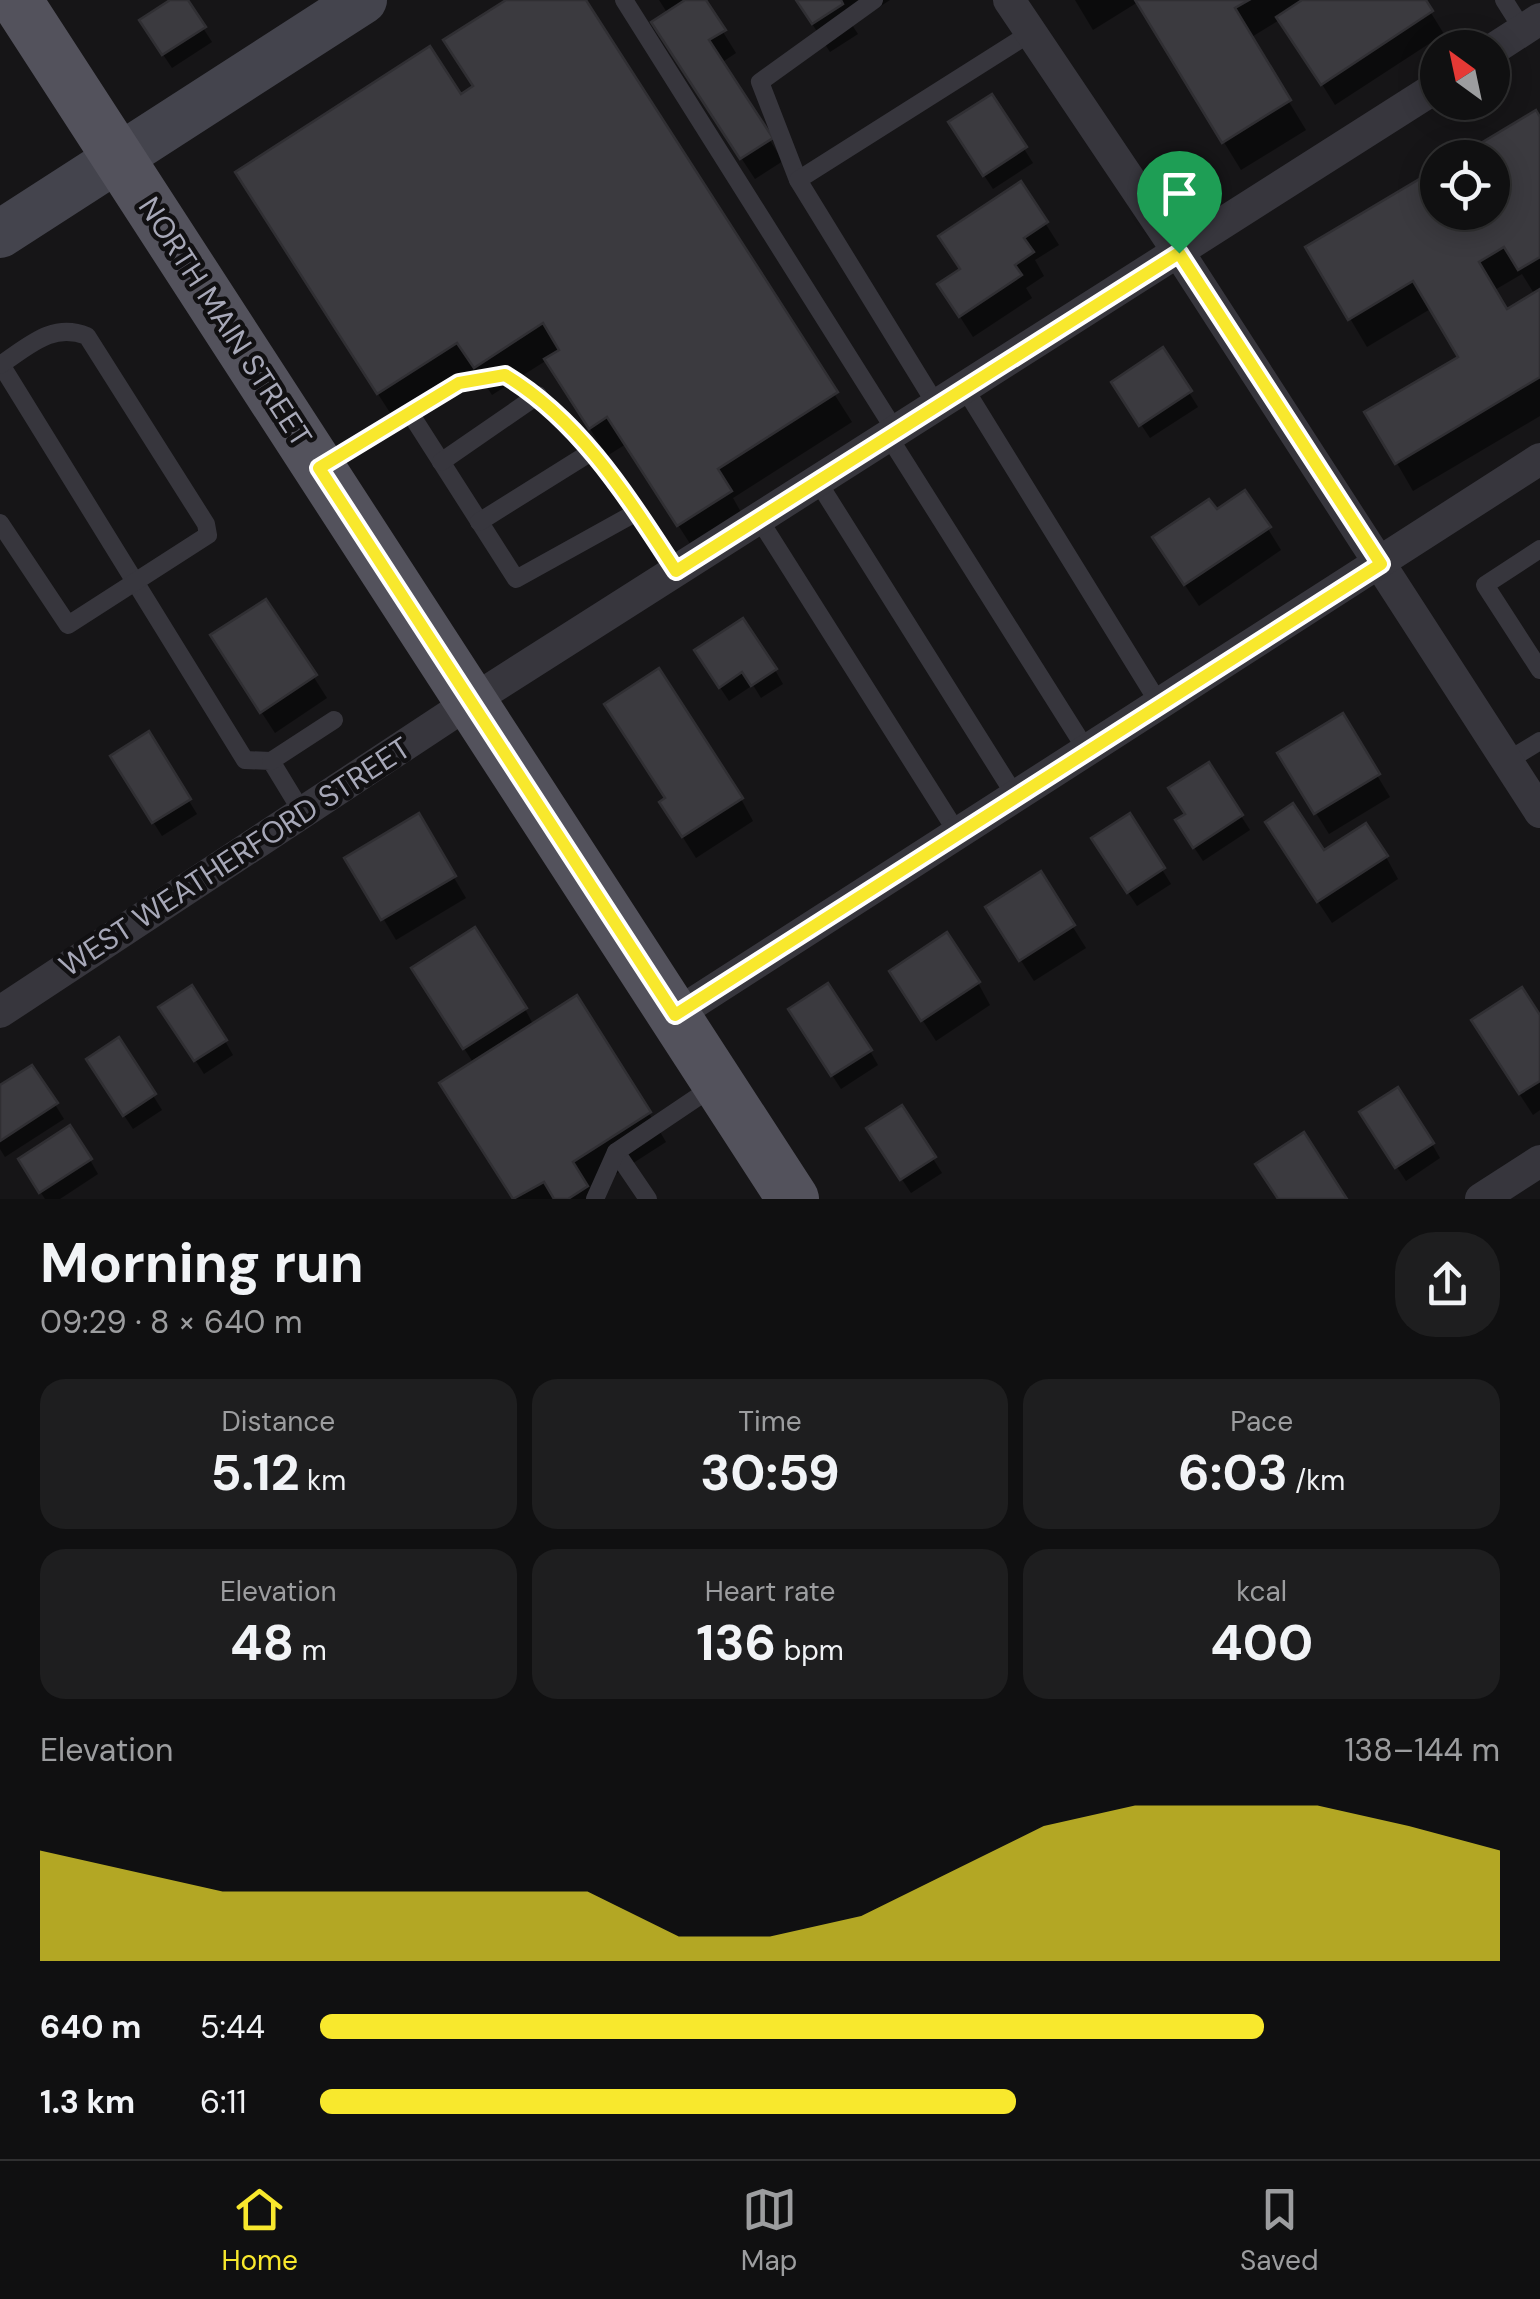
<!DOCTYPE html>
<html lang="en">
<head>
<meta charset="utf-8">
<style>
	body { margin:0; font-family:"DM Sans",sans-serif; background:#1e1e1f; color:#f1f3f6; height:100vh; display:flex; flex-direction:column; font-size:38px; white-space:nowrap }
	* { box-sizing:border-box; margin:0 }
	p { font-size:32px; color:#9c9d9f }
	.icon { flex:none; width:55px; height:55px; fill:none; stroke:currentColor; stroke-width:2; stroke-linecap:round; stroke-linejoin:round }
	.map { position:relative; height:1199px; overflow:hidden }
	.details { display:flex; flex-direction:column; background:#101011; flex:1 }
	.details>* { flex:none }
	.needle { width:65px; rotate:327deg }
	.buttons { position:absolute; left:1420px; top:30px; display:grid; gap:20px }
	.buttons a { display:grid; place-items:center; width:90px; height:90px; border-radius:50%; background:#101011; box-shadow:0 5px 25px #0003,0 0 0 2px #303031; font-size:50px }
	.pin { position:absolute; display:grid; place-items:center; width:85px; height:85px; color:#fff; margin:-102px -42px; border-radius:50% 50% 50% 0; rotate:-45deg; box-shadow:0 0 10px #0007 }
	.pin .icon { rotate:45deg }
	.round { display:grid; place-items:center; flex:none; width:105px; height:105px; border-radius:40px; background:#1e1e1f }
	.overview { display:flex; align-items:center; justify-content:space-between; height:170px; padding:0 40px }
	h1 { font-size:55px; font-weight:700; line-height:75px }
	.stats { display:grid; grid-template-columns:repeat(3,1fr); gap:15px; height:170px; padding:10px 40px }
	.stats div { display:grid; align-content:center; border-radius:25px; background:#1e1e1f; text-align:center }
	.stats b { font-size:50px; font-weight:700 }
	.stats small { font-size:28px; font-weight:400 }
	.stats p { font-size:28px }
	.chart { height:280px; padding:20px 40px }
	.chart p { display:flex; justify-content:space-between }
	.chart svg { width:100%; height:180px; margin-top:10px; fill:#f8e82d; opacity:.7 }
	ul { padding:0 40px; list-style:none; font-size:32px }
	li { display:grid; grid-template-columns:160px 120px 1fr; align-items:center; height:75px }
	li i { height:25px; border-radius:12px; background:#f8e82d }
	.tab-bar { display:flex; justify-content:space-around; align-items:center; height:140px; border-top:2px solid #303031; background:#101011; font-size:28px; color:#9c9d9f }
	.tab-bar a { display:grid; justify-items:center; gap:5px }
	.tab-bar .selected { color:#f8e82d }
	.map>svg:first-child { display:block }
</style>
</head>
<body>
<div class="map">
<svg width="1540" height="1199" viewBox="0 0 1540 1199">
	<rect width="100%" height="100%" fill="#161517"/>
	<g fill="#0007" fill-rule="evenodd">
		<path d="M174,0H185L212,42L172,68L150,35Z"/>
		<path d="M510,0H583L852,422L733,498L746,521L696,553L626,444L607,456L547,360L492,395L476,370L396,422L254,201L475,88Z"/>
		<path d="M659,0H703L736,53L721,63L783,161L755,179L667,45L668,14Z"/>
		<path d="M797,0H890L852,25L858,34L830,52Z"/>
		<path d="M1075,0H1423L1444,34L1335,105L1281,19L1250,38L1306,130L1241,170L1138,2L1093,30Z"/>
		<path d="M991,97L1033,163L993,189L959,137Z"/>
		<path d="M1540,122V416L1413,491L1368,413L1461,358L1432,308L1367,347L1308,248L1438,212H1492ZM1522,274L1535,295L1506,312L1493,291Z"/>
		<path d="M1021,185L1059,245L1035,260L1044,276L1026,288L1032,298L973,337L953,306L962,271Z"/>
		<path d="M1163,351L1198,407L1150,438L1122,396Z"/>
		<path d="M1216,512L1268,529L1281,550L1199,606L1168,560Z"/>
		<path d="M266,602L327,698L275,733L226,658Z"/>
		<path d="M705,665L775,670L783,684L761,698L753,685L729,701Z"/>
		<path d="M1342,717L1390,797L1329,834L1293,776Z"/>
		<path d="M148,734L197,814L162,836L121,771Z"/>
		<path d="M1208,765L1250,830L1203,861L1186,835L1187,815Z"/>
		<path d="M741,799L753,821L696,858L675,825Z"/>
		<path d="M418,817L466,898L396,940L348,859Z"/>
		<path d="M1129,817L1171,884L1137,906L1102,853Z"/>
		<path d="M1280,844L1323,854L1386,857L1398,879L1332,923Z"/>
		<path d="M1040,875L1086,948L1034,981L1001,929Z"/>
		<path d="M978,983L990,1005L936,1041L905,993Z"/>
		<path d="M427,990L525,1009L534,1026L649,1113L666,1142L588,1192L592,1199H514L459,1113L474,1064Z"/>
		<path d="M1540,1019V1110L1533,1115L1486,1042Z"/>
		<path d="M170,1020L225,1041L233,1055L204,1074Z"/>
		<path d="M799,1024L870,1051L878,1065L841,1089Z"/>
		<path d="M119,1041L162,1110L133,1129L97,1074Z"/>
		<path d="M32,1068L64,1119L5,1157L0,1149V1088Z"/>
		<path d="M901,1108L942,1173L911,1193L878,1143Z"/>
		<path d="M1371,1127L1432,1144L1440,1158L1406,1181Z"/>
		<path d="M90,1160L98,1174L60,1199H45L29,1174Z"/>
	</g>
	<g fill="#3b3a3f" stroke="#302f33" stroke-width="2.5">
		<path d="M170,0H188L206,27L162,55L139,20Z"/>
		<path d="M506,0H586L838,392L718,469L732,491L677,526L607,417L589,429L544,359L559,350L543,323L474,368L457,343L377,394L235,172L430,46L461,94L473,86L443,40Z"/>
		<path d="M685,0H706L726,30L709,40L773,138L740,159L651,22Z"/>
		<path d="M796,0H841L843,4L812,24Z"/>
		<path d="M1135,0H1249L1235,8L1291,100L1222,143Z"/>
		<path d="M1302,0H1426L1433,11L1321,85L1276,17Z"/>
		<path d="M992,94L1027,147L983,176L948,122Z"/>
		<path d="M1536,110L1540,117V257L1518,270L1504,247L1479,262L1507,309L1540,289V377L1395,464L1364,412L1458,357L1413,281L1348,320L1305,247L1438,168V212H1492V158H1456Z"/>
		<path d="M1021,181L1048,222L1024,238L1034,252L1015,265L1022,275L959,317L937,284L960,269L938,236Z"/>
		<path d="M1163,347L1192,391L1139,426L1111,382Z"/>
		<path d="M1245,490L1271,527L1184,585L1152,537L1209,499L1217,509Z"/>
		<path d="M266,599L317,675L260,713L210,635Z"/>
		<path d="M743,618L777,669L751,686L742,672L719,688L694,650Z"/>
		<path d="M659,668L743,798L682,837L659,802L665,798L604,704Z"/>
		<path d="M1343,713L1380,774L1314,814L1277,753Z"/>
		<path d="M149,731L191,799L152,823L110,756Z"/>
		<path d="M1209,762L1243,815L1193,848L1175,820L1185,814L1168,788Z"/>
		<path d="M1293,803L1324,850L1366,823L1388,856L1317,902L1265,822Z"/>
		<path d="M419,813L456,876L381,920L344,858Z"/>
		<path d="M1130,813L1165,868L1127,893L1091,838Z"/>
		<path d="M1041,871L1075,925L1019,961L985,907Z"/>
		<path d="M475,927L527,1008L463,1049L411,968Z"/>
		<path d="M947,932L980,982L921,1021L889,971Z"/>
		<path d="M828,983L872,1050L831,1076L788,1009Z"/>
		<path d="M192,985L227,1040L194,1061L158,1007Z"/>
		<path d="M1522,987L1540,1015V1081L1519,1094L1471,1020Z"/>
		<path d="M577,995L651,1112L573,1162L588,1186L568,1199H554L544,1182L513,1199L439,1083Z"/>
		<path d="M119,1037L156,1094L123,1116L86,1059Z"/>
		<path d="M32,1065L58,1103L0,1141V1085Z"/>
		<path d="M1398,1087L1434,1143L1395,1168L1359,1112Z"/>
		<path d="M902,1105L936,1157L900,1180L866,1128Z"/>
		<path d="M70,1125L92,1159L39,1193L18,1159Z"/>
		<path d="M1304,1132L1347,1199H1278L1255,1164Z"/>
	</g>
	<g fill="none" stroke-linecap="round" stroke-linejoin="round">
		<g stroke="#37363d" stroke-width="18">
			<path d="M624,0L896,432"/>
			<path d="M1504,0L1523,30"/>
			<path d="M798,180L760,82L874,0"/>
			<path d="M0,363L245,760L271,761L302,812"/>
			<path d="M0,365C29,346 52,322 87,336L206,524L208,535L68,625L0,523"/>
			<path d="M965,389L1160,705"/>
			<path d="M937,406L798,180L1032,32"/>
			<path d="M410,413L516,579L637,512"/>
			<path d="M889,437L1087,751"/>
			<path d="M441,462L538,395"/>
			<path d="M323,466L459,383L505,375C581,421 628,499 677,571"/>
			<path d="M818,482L1016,797"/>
			<path d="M759,519L958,834"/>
			<path d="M479,522L591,452"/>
			<path d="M1540,549L1485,585L1540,670"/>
			<path d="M271,761L334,720"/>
			<path d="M1507,761L1540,741"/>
			<path d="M616,1152L648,1199"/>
			<path d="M595,1199L616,1152L714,1086"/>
		</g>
		<g stroke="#37363d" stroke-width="32">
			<path d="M1009,0L1179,253L1540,812"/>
			<path d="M1492,50L1540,19"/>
			<path d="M0,1012L470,702L1438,86"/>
			<path d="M675,1015L1540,459"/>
			<path d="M1481,1199L1540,1161"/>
		</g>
		<path stroke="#44444d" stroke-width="48" d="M0,234L363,0"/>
		<path stroke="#53525c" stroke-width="52" d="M16,0L793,1199"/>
	</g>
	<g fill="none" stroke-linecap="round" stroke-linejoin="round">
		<defs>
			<path id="route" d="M1179,253L1381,564L675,1015L319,468L459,383L505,375C581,421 628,498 676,571Z"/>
		</defs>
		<use href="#route" stroke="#fff" stroke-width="20"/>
		<use href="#route" stroke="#f8e82d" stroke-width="12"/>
	</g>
	<g text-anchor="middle" stroke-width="9" stroke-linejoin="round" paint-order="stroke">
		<g font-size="30" fill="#a7a8b8" stroke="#111012">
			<text transform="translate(225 322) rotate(57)" y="10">NORTH MAIN STREET</text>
			<text transform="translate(235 857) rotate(-33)" y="10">WEST WEATHERFORD STREET</text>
		</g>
	</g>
</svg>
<div class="buttons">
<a><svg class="needle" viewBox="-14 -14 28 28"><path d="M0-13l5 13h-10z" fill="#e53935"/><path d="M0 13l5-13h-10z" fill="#9c9d9f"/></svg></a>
<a><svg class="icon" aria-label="locate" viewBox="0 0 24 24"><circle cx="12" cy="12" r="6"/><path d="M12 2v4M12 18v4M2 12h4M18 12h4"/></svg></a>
</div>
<div class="pin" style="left:1179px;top:253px;background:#1e9e55"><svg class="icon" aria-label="arrive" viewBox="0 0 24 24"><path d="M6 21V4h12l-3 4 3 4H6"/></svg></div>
</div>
<section class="details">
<div class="overview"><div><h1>Morning run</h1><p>09:29 · 8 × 640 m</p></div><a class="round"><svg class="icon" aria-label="share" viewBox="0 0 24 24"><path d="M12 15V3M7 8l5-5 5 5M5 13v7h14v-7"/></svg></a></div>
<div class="stats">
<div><p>Distance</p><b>5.12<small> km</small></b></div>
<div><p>Time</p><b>30:59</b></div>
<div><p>Pace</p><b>6:03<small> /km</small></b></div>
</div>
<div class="stats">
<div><p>Elevation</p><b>48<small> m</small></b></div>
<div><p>Heart rate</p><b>136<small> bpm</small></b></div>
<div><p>kcal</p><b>400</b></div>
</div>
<div class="chart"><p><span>Elevation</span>138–144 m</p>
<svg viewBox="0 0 160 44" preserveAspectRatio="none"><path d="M0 44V17L10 22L20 27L30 27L40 27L50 27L60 27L70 38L80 38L90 33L100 22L110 11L120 6L130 6L140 6L150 11L160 17V44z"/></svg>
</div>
<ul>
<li><b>640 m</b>5:44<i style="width:80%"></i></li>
<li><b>1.3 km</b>6:11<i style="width:59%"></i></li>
</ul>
</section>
<nav class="tab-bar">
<a class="selected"><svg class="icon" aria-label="home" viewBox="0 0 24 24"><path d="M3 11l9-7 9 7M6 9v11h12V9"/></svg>Home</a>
<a><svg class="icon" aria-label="map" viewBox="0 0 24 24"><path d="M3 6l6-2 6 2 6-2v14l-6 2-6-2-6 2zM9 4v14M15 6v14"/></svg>Map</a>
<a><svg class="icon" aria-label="saved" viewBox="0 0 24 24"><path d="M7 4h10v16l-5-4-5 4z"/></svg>Saved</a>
</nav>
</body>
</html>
